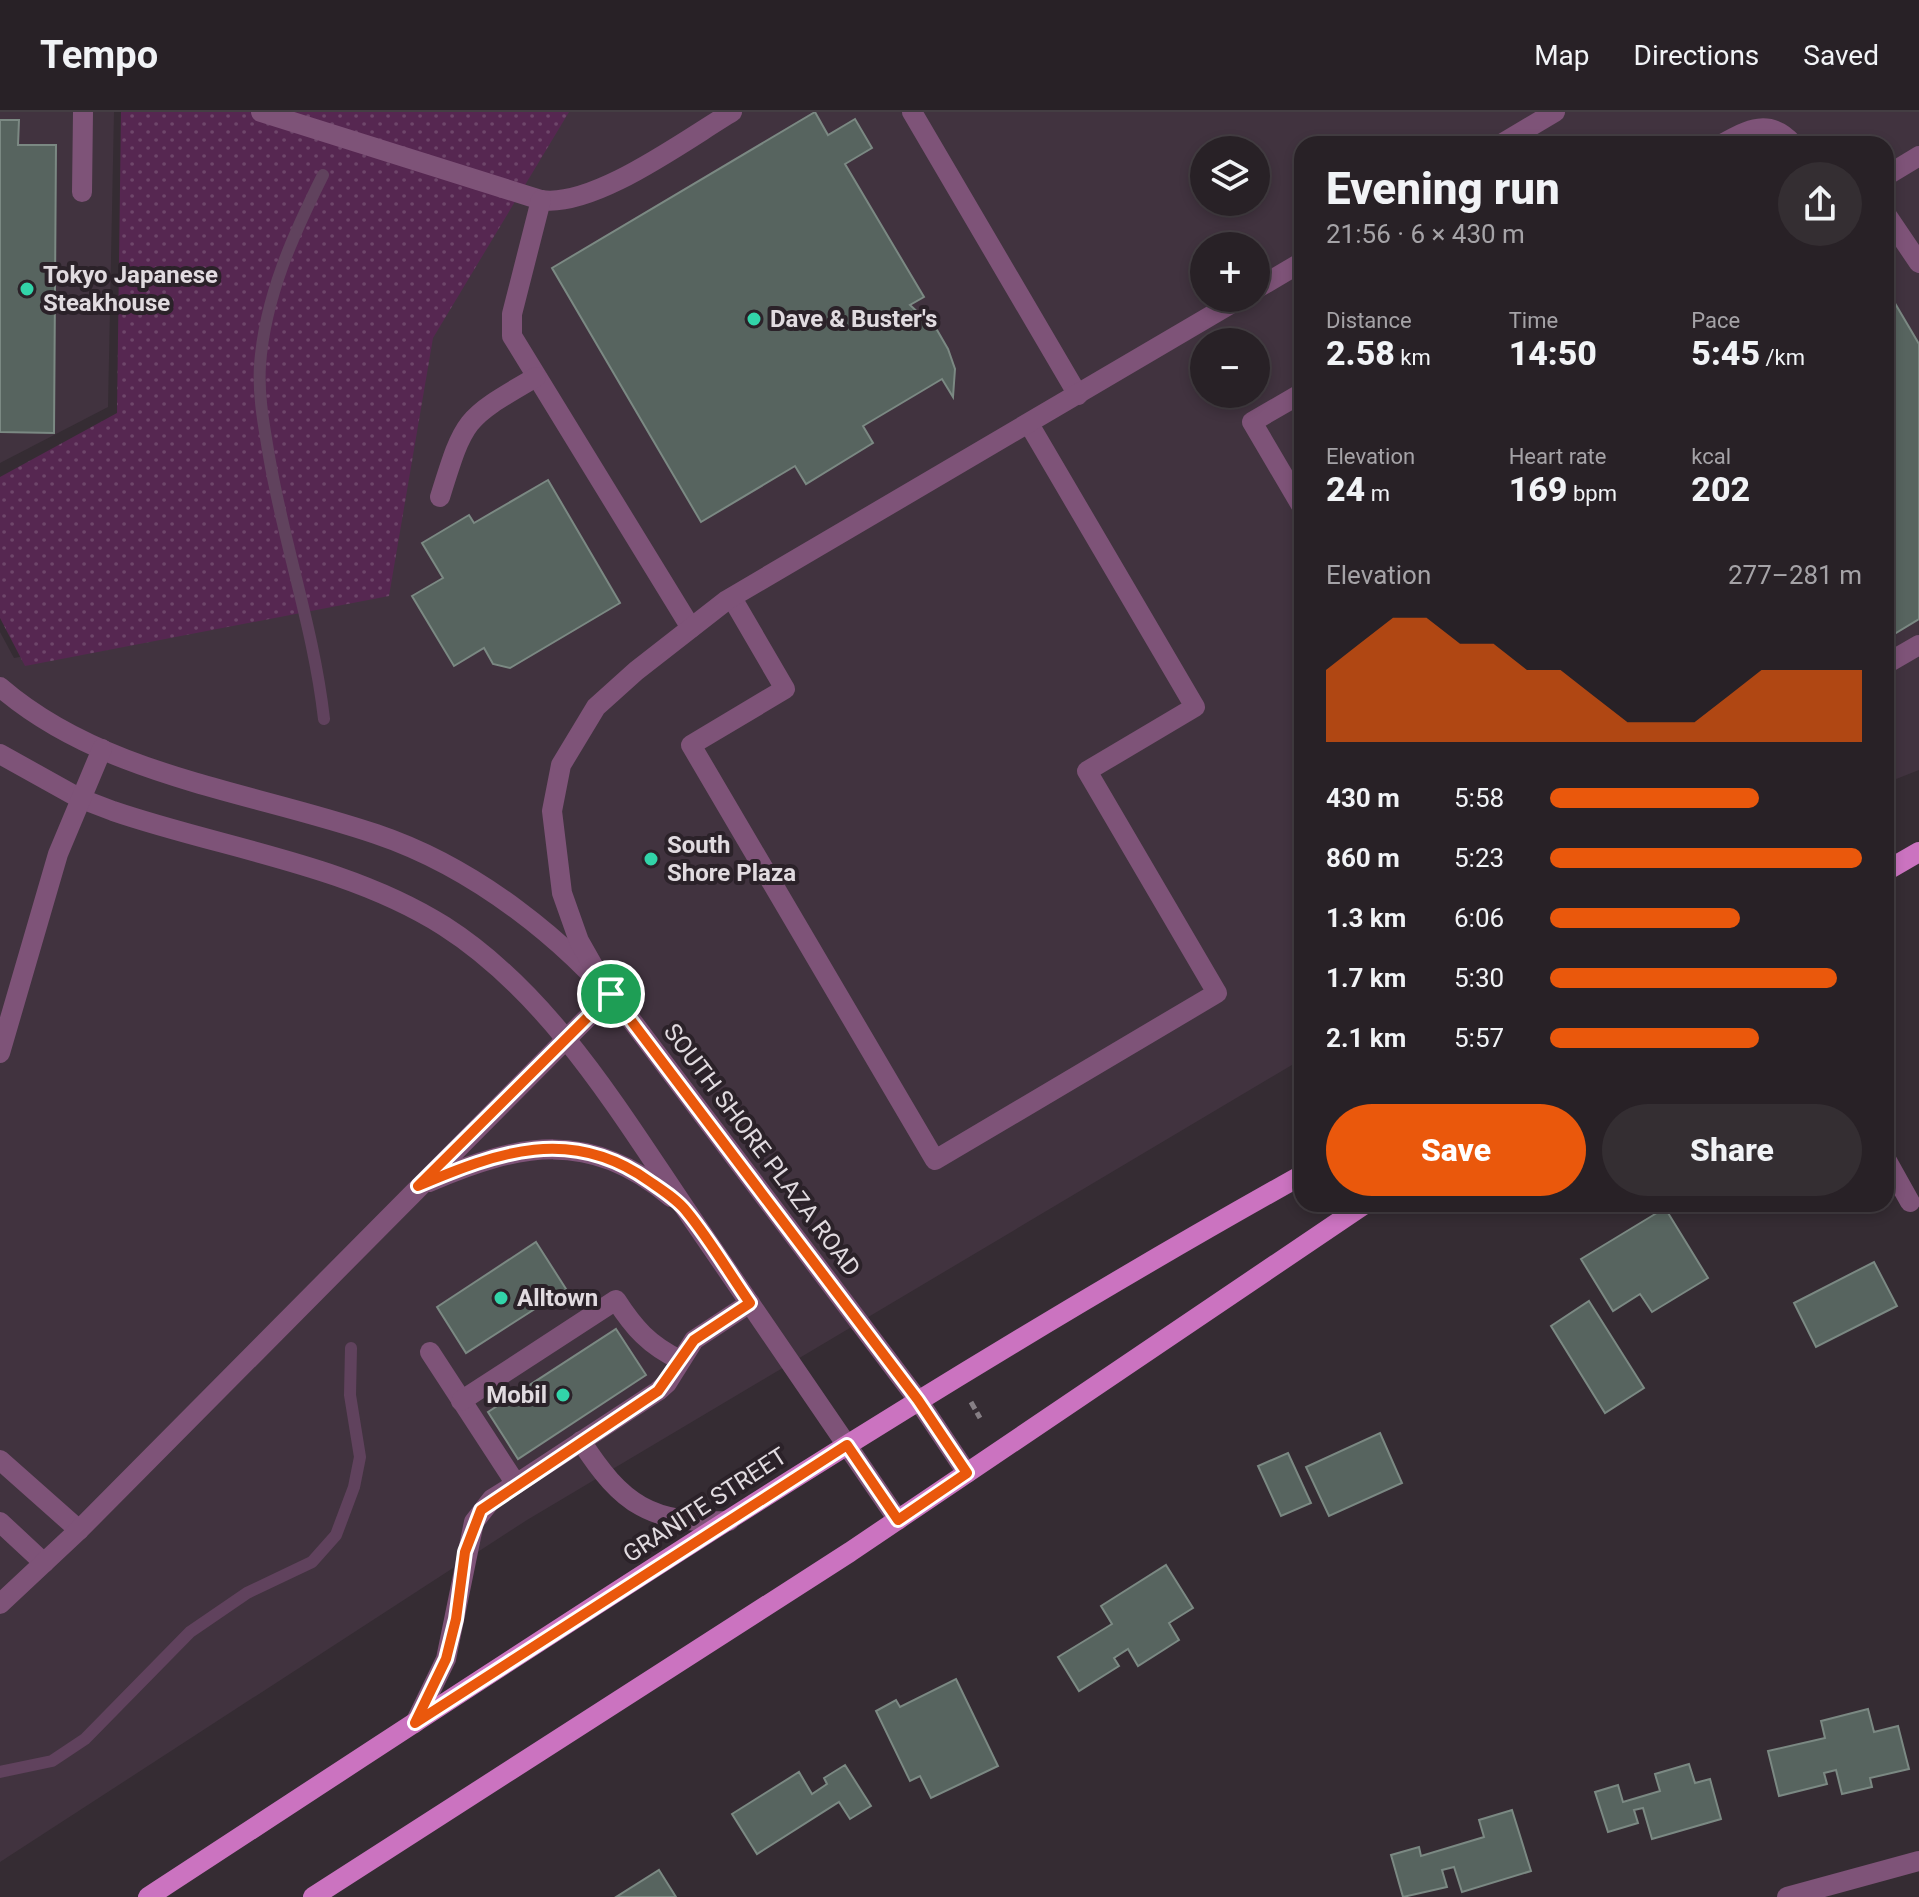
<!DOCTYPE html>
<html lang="en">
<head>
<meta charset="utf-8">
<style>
	body { margin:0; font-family:Roboto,sans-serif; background:#342e32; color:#f1f3f6; height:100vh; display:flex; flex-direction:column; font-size:30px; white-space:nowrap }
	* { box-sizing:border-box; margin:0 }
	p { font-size:26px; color:#a5a3a7 }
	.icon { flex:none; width:44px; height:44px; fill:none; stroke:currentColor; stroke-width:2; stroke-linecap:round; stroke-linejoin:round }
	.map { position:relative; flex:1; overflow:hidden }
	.panel { position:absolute; left:1294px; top:24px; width:600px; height:1076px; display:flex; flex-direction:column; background:#282126; border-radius:24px; box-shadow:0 4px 12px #0003,0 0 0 2px #443e43 }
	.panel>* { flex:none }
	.controls { position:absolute; left:1190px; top:24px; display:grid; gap:16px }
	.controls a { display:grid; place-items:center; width:80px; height:80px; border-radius:50%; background:#282126; box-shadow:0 4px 12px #0003,0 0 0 2px #443e43; font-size:40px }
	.pin { position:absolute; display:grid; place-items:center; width:68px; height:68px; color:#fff; margin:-34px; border:4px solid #fff; border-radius:50%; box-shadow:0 2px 8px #0007 }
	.round { display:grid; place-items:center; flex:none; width:84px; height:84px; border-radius:42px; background:#342e32 }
	.head { display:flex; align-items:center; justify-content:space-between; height:136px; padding:0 32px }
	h1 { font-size:44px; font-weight:800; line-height:60px }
	.figures { display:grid; grid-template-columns:repeat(3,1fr); gap:12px; height:136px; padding:8px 32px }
	.figures div { display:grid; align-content:center }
	.figures b { font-size:34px; font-weight:800 }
	.figures small { font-size:22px; font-weight:400 }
	.figures p { font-size:22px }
	.chart { height:224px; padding:16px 32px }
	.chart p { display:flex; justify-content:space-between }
	.chart svg { width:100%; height:144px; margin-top:8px; fill:#ea580c; opacity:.7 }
	.cta { display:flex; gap:16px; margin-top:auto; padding:16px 32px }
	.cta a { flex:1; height:92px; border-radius:48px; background:#ea580c; color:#fff; font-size:32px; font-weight:800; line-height:92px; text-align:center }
	.cta a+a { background:#342e32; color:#f1f3f6 }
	ul { padding:0 32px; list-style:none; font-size:26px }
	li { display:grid; grid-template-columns:128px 96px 1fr; align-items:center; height:60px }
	li i { height:20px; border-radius:10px; background:#ea580c }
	header { display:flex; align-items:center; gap:48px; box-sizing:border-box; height:112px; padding:0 40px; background:#282126; border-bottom:2px solid #443e43 }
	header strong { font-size:38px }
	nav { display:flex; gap:44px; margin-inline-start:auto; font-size:28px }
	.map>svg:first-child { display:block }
</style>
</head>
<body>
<header>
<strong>Tempo</strong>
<nav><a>Map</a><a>Directions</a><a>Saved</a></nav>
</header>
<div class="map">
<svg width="1919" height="1785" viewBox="0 0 1919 1785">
	<defs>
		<pattern id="park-dots" width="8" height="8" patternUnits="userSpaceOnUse" patternTransform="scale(2)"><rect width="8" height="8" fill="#562751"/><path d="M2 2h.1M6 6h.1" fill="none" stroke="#6e466a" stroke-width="1.8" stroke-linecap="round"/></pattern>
	</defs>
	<rect width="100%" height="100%" fill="#352c33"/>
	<g fill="#41333f" fill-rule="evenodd">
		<path d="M0,0H114L108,295L0,351Z"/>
		<path d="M560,0H1919V658L1886,671V32H1302V947L527,1408L0,1750V520L14,546L378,480L426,221ZM1204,38H1256V90H1204ZM1204,134H1256V186H1204ZM1204,230H1256V282H1204Z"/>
	</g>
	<path fill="url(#park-dots)" d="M121,0H569L433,226L389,484L25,554L0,506V365L117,301Z"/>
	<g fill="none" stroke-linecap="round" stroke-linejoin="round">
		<g stroke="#60425d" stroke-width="12">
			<path d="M323,63C293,123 265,185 260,253C258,284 264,314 269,344C284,433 314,518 324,607"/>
			<path d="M0,1660L52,1649L85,1627L190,1520L247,1481L312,1450L336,1423L354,1375L360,1345L350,1283L351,1236"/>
		</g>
	</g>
	<g fill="#57645f" stroke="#7b8983" stroke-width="2">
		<path d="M815,0L828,23L855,7L872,36L845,52L924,185L910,193L937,218L948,237L955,257L953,285L942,267L863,314L873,331L806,372L795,354L701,410L552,156Z"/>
		<path d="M0,8H19L18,33H56L54,321L0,320Z"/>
		<path d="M1886,176L1919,232V507L1886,527Z"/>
		<path d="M548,368L620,491L510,556L493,552L484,536L454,554L412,484L443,466L422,431L469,403L474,411Z"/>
		<path d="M1665,1096L1708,1166L1652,1200L1640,1182L1613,1199L1581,1147Z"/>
		<path d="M536,1130L566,1177L466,1241L437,1195Z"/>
		<path d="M1874,1150L1897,1194L1816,1235L1794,1191Z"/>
		<path d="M1589,1189L1644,1276L1605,1301L1551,1214Z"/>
		<path d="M616,1217L646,1263L518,1347L488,1300Z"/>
		<path d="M1380,1321L1402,1371L1329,1404L1306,1355Z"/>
		<path d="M1288,1341L1311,1391L1281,1404L1258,1354Z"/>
		<path d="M1166,1453L1193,1496L1169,1511L1179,1528L1138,1554L1128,1537L1114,1546L1119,1554L1079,1579L1058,1545L1112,1512L1101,1494Z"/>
		<path d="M956,1567L998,1654L931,1686L920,1664L910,1669L876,1599L896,1588L900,1595Z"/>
		<path d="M1868,1597L1874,1620L1898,1614L1909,1657L1870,1666L1872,1675L1842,1682L1836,1658L1824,1661L1827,1672L1779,1684L1768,1639L1825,1626L1821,1609Z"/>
		<path d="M1689,1652L1695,1671L1710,1667L1721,1707L1652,1727L1643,1696L1634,1698L1638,1711L1608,1720L1595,1680L1618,1673L1623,1690L1660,1679L1655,1662Z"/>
		<path d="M845,1653L871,1694L850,1707L839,1690L757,1742L732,1702L799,1660L812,1682L827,1672L824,1666Z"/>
		<path d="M1512,1698L1531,1759L1462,1780L1454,1755L1442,1758L1447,1775L1403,1785L1391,1743L1419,1735L1421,1744L1484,1725L1479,1708Z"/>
		<path d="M659,1758L676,1785H616Z"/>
	</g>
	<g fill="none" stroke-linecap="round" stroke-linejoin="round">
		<path stroke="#867f85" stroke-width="5" stroke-dasharray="8 4" stroke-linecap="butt" d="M971,1290L980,1306"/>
		<g stroke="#7e5378" stroke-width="20">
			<path d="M261,0L541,88C594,96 685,28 732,0"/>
			<path d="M912,0L1078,283"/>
			<path d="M1501,32L1555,0"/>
			<path d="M1722,32C1748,17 1770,6 1793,32"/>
			<path d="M1886,64L1919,44"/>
			<path d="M82,80L83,0"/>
			<path d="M541,88L512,202V224L691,516"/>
			<path d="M1886,102L1919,151"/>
			<path d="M1256,177L1302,150"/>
			<path d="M1302,281L1252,310L1302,395"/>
			<path d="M440,385C465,305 464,307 536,265"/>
			<path d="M732,486L785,577L691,633L935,1048L1217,881L1087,659L1195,595L1029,312"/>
			<path d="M1886,552L1919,533"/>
			<path d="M0,575C103,664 250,679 376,722C474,755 568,828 632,909L918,1288L967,1361"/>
			<path d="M0,642L79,686L113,699C221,736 346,752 444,814C552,883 622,1004 693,1108C761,1208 830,1308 898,1408"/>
			<path d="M596,859L579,829L562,781L552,699L561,653L596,595L636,559L727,488L1241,186"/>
			<path d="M0,941L58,742L102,637"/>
			<path d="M1886,1047L1910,1090"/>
			<path d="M429,1070C520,1031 589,1017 671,1085"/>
			<path d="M430,1240L516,1372L658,1279L667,1271L694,1228L750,1191"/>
			<path d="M461,1289L616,1188C634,1216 649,1233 680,1248"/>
			<path d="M581,1329C622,1393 651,1412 729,1409"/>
			<path d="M0,1348L79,1418"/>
			<path d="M0,1410L44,1451"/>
			<path d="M0,1492L79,1418L611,882"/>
			<path d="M415,1611L446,1547L474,1410L492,1387L516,1372"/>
			<path d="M1787,1785L1919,1749"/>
		</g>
		<g stroke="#cb73c0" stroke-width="20">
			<path d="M1886,759L1919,740"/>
			<path d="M148,1785C528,1537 906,1284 1302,1063"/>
			<path d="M313,1785L850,1440L1365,1092"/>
		</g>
	</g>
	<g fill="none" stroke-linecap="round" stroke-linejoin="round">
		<defs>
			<path id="route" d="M611,882L918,1288L967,1361L898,1408L847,1333L415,1611L446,1547L456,1507L465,1440L481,1398L658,1279L694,1228L750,1191C729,1161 710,1128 687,1100C678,1088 662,1078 649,1069C571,1013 498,1040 418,1074Z"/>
		</defs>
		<use href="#route" stroke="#fff" stroke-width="16"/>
		<use href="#route" stroke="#ea580c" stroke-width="10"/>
	</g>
	<g fill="#32d4a9" stroke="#2b2229" stroke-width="3">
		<circle cx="27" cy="177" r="8"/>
		<circle cx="754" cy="207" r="8"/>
		<circle cx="651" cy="747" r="8"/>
		<circle cx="501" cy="1186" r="8"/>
		<circle cx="563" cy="1283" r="8"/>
	</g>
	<g text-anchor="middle" stroke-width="8" stroke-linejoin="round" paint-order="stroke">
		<g font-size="24" font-weight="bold" fill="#e1dbe0" stroke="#2b2229" text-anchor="start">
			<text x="43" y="171">Tokyo Japanese<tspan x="43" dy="28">Steakhouse</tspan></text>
			<text x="770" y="215">Dave &amp; Buster's</text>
			<text x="667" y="741">South<tspan x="667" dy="28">Shore Plaza</tspan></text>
			<text x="517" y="1194">Alltown</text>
			<text x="547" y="1291" text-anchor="end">Mobil</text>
		</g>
		<g font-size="24" fill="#e1dbe0" stroke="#2b2229">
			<text transform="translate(762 1038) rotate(53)" y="8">SOUTH SHORE PLAZA ROAD</text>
			<text transform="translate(705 1393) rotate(-33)" y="8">GRANITE STREET</text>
		</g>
	</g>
</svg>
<div class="controls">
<a><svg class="icon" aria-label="layers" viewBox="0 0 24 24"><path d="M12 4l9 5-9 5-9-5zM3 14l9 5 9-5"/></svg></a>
<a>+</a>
<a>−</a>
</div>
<div class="pin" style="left:611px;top:882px;background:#1e9e55"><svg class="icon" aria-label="arrive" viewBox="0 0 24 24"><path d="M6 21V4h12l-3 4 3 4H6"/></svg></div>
<section class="panel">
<div class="head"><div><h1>Evening run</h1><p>21:56 · 6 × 430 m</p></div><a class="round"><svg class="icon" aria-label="share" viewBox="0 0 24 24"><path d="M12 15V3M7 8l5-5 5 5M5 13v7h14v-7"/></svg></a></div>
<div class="figures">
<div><p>Distance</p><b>2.58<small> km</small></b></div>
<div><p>Time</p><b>14:50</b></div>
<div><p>Pace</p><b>5:45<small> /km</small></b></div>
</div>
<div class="figures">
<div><p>Elevation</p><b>24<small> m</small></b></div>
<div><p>Heart rate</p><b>169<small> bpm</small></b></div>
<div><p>kcal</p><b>202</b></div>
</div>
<div class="chart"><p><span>Elevation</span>277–281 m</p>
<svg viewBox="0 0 160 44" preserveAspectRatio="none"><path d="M0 44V22L10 14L20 6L30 6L40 14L50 14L60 22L70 22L80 30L90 38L100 38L110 38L120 30L130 22L140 22L150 22L160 22V44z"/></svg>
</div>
<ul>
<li><b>430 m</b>5:58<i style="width:67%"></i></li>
<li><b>860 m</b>5:23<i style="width:100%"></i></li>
<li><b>1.3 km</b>6:06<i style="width:61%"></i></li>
<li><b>1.7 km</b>5:30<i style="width:92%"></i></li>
<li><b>2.1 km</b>5:57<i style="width:67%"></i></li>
</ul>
<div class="cta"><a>Save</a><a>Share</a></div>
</section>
</div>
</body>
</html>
